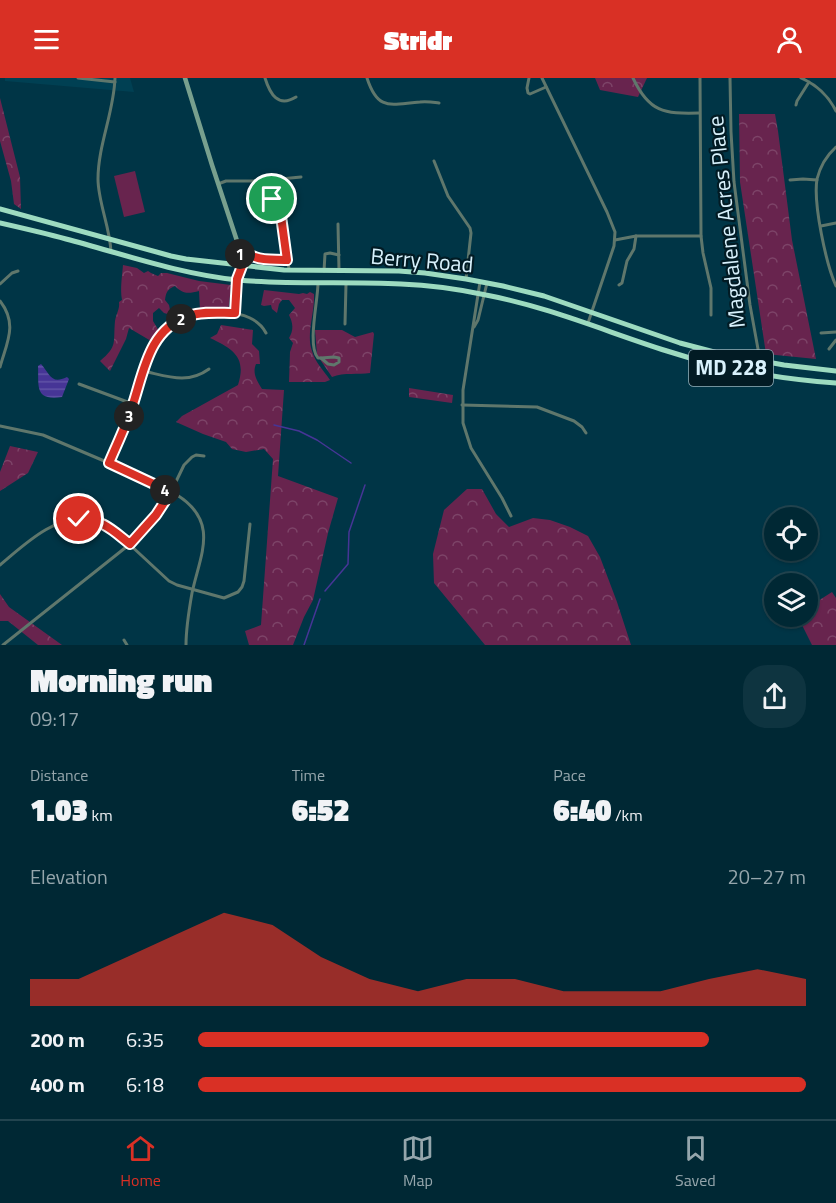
<!DOCTYPE html>
<html lang="en">
<head>
<meta charset="utf-8">
<style>
	body { margin:0; font-family:"Titillium Web",sans-serif; background:#0e3440; color:#f1f3f6; height:100vh; display:flex; flex-direction:column; font-size:22px; white-space:nowrap }
	* { box-sizing:border-box; margin:0 }
	p { font-size:20px; color:#95a6ac }
	.icon { flex:none; width:33px; height:33px; fill:none; stroke:currentColor; stroke-width:2; stroke-linecap:round; stroke-linejoin:round }
	.map { position:relative; height:567px; overflow:hidden }
	.details { display:flex; flex-direction:column; background:#002834; flex:1 }
	.details>* { flex:none }
	.controls { position:absolute; left:764px; top:429px; display:grid; gap:12px }
	.controls a { display:grid; place-items:center; width:54px; height:54px; border-radius:50%; background:#002834; box-shadow:0 2px 4px #0004,0 0 0 2px #22444f; font-size:30px }
	.pin { position:absolute; display:grid; place-items:center; width:51px; height:51px; color:#fff; margin:-26px; border:3px solid #fff; border-radius:50%; box-shadow:0 2px 6px #0007 }
	.km { position:absolute; width:30px; height:30px; margin:-15px; border-radius:50%; background:#222; color:#fff; font-size:16px; line-height:30px; text-align:center }
	.round { display:grid; place-items:center; flex:none; width:63px; height:63px; border-radius:24px; background:#0e3440 }
	.overview { display:flex; align-items:center; justify-content:space-between; height:102px; padding:0 30px }
	h1 { font-size:33px; font-weight:800; line-height:45px }
	.figures { display:grid; grid-template-columns:repeat(3,1fr); gap:9px; height:102px; padding:6px 30px }
	.figures div { display:grid; align-content:center }
	.figures b { font-size:30px; font-weight:800 }
	.figures small { font-size:16px; font-weight:400 }
	.figures p { font-size:16px }
	.chart { height:168px; padding:12px 30px }
	.chart p { display:flex; justify-content:space-between }
	.chart svg { width:100%; height:108px; margin-top:6px; fill:#d93025; opacity:.7 }
	ul { padding:0 30px; list-style:none; font-size:20px }
	li { display:grid; grid-template-columns:96px 72px 1fr; align-items:center; height:45px }
	li i { height:15px; border-radius:8px; background:#d93025 }
	header { display:flex; justify-content:space-between; align-items:center; height:78px; padding:0 30px; background:#d93025; color:#fff; font-size:27px; font-weight:800 }
	.tabs { display:flex; justify-content:space-around; align-items:center; height:84px; border-top:2px solid #22444f; background:#002834; font-size:16px; color:#95a6ac }
	.tabs a { display:grid; justify-items:center; gap:3px }
	.tabs .current { color:#d93025 }
	.map>svg:first-child { display:block }
</style>
</head>
<body>
<header><svg class="icon" aria-label="menu" viewBox="0 0 24 24"><path d="M4 6h16M4 12h16M4 18h16"/></svg>Stridr<svg class="icon" aria-label="person" viewBox="0 0 24 24"><circle cx="12" cy="8" r="4"/><path d="M4 21q1-7 8-7t8 7"/></svg></header>
<div class="map">
<svg width="836" height="567" viewBox="0 0 836 567">
	<defs>
		<pattern id="forest-crowns" width="20" height="18" patternUnits="userSpaceOnUse" patternTransform="scale(1.5)"><rect width="20" height="18" fill="#68244e"/><path d="M2 6a3 3 0 1 1 6 0M12 15a3 3 0 1 1 6 0" fill="none" stroke="#7d4468"/></pattern>
		<pattern id="water-rules" width="6" height="5" patternUnits="userSpaceOnUse" patternTransform="scale(1.5)"><rect width="6" height="5" fill="#463596"/><path d="M0 2.5h6" fill="none" stroke="#6053a6"/></pattern>
	</defs>
	<rect width="100%" height="100%" fill="#003546"/>
	<path fill="#004053" d="M5,0H130L134,14L5,3Z"/>
	<g fill="url(#forest-crowns)">
		<path d="M595,0H647L638,19L600,12Z"/>
		<path d="M0,20L20,99L21,131L14,126L11,103L0,63Z"/>
		<path d="M739,36H775L778,53L792,162L816,281L766,276L740,104Z"/>
		<path d="M123,187L137,190L144,195L148,193L151,195L158,198L161,195H167L199,203L231,207L229,228L226,232L221,231L200,232L199,213C188,216 183,216 175,208C167,211 166,215 165,222L169,227L171,237L164,235L159,230L153,235V243L159,253L151,263L129,250L126,261L110,293L100,283C118,268 113,265 115,243C116,236 120,231 119,224L122,222C120,211 122,199 123,187Z"/>
		<path d="M264,212L299,216L303,215L307,216L310,214L314,216C315,235 306,255 312,273C315,284 324,293 330,302L325,304H289L290,274L293,265L289,260C294,252 293,245 289,237L295,230L289,222H282L279,226L277,235L272,231L271,227L264,228L261,227Z"/>
		<path d="M221,247L253,252L252,266L259,273L260,286H256C252,295 257,303 262,311L284,312L278,398L338,420L328,455L313,522L304,539L293,567H249L245,553L261,547L273,381L264,371L246,374L232,371L226,364L203,356L176,344L182,338L238,307C247,279 233,271 210,260L217,256Z"/>
		<path d="M315,252H342L355,259L373,254L374,256L370,295C358,297 344,294 332,299L317,277Z"/>
		<path d="M409,310L453,317L452,325L409,319Z"/>
		<path d="M10,368L38,374L28,395L0,413V394Z"/>
		<path d="M467,411H482L496,436L509,449L533,440L550,442L570,449L588,458L600,479L617,524L631,567H485L434,505L433,476L444,432Z"/>
		<path d="M832,514L836,520V567H812L798,539L807,538V530Z"/>
		<path d="M0,516L9,529L62,567H38L8,543H0Z"/>
	</g>
	<path fill="#68244e" d="M135,93L145,134L124,139L114,98Z"/>
	<path fill="url(#water-rules)" d="M41,286C50,296 51,307 67,299L69,301L62,319C34,323 39,308 38,288Z"/>
	<g fill="none" stroke-linecap="round" stroke-linejoin="round">
		<g stroke="#463596" stroke-width="1.5">
			<path d="M274,347L299,353L317,362L351,385"/>
			<path d="M325,513L348,486L349,454L365,407"/>
			<path d="M304,567L320,521"/>
		</g>
		<g stroke="#5f776c" stroke-width="3">
			<path d="M78,0L115,4"/>
			<path d="M265,0C270,16 278,30 296,19"/>
			<path d="M367,0C378,34 391,26 420,24C426,23 432,24 439,25"/>
			<path d="M529,0L527,10L528,15L530,16L546,9"/>
			<path d="M542,0L607,134L615,154L614,168L588,245"/>
			<path d="M633,0C649,34 664,36 699,35"/>
			<path d="M700,0L701,158L703,175L711,210V237"/>
			<path d="M730,0L731,54L734,104L750,227L760,282"/>
			<path d="M801,0C817,7 828,17 836,33"/>
			<path d="M796,27L797,23L809,4"/>
			<path d="M836,69C826,78 820,89 817,101C813,125 826,186 836,208"/>
			<path d="M434,83L448,118L470,150L471,155L466,201"/>
			<path d="M271,102L272,121L281,138L289,191"/>
			<path d="M790,102L803,101L817,102"/>
			<path d="M218,106L226,103H260L301,99"/>
			<path d="M338,146L339,192"/>
			<path d="M821,148L836,145"/>
			<path d="M615,162L636,158H701"/>
			<path d="M111,174C110,149 98,124 98,101C98,67 114,34 115,0"/>
			<path d="M240,175C247,175 249,177 255,180C265,183 277,181 287,182"/>
			<path d="M324,193L325,176L330,175L339,177"/>
			<path d="M480,204L463,312V345L471,370L502,420L511,438"/>
			<path d="M318,205C318,223 307,268 318,280H321"/>
			<path d="M0,206L12,195L18,193"/>
			<path d="M619,207L622,205L627,183L634,171L636,158"/>
			<path d="M0,223C18,246 7,264 0,289"/>
			<path d="M235,235L237,201L242,188"/>
			<path d="M345,246L346,206"/>
			<path d="M474,249L478,242L487,205"/>
			<path d="M821,255L836,254"/>
			<path d="M829,271L836,262"/>
			<path d="M334,279L339,280V284L334,287L328,286L321,280Z"/>
			<path d="M143,293C167,298 187,307 209,291"/>
			<path d="M79,306L133,326"/>
			<path d="M462,327L537,329L574,343L582,349L586,355"/>
			<path d="M0,348L43,357L109,385L177,417C220,444 200,477 192,515C189,532 186,550 186,567"/>
			<path d="M109,385C117,367 125,348 132,330C147,287 151,237 209,234C215,234 221,235 227,235C242,235 259,241 266,255"/>
			<path d="M0,487C23,468 55,436 88,442C98,444 106,448 114,452L169,503L177,507L224,520L238,514L242,509L244,503L250,446"/>
			<path d="M124,562L127,567"/>
			<path d="M3,567L130,466L156,437L171,414L184,387L192,379L196,377L204,378"/>
		</g>
		<path stroke="#78a08e" stroke-width="4.5" d="M185,0L212,87L240,172L242,188"/>
		<g stroke="#9ddbc0" stroke-width="5">
			<path d="M0,131L171,178L186,181L284,192L399,193L425,195L466,201L503,208L544,218L680,265L718,275L784,287L836,293"/>
			<path d="M0,145C22,150 44,155 66,161C123,176 179,196 238,202C292,207 346,203 401,206C429,207 458,211 486,217C549,229 607,254 667,273C722,291 779,301 836,305"/>
		</g>
	</g>
	<g fill="none" stroke-linecap="round" stroke-linejoin="round">
		<defs>
			<path id="route" d="M79,441C104,442 112,452 130,466L156,437L171,414L109,385C117,366 126,348 132,329C144,294 148,252 188,238C203,233 219,235 235,235L237,201L242,188L240,175C247,175 249,177 255,179C265,183 277,181 287,182L281,138L272,121"/>
		</defs>
		<use href="#route" stroke="#fff" stroke-width="12"/>
		<use href="#route" stroke="#d93025" stroke-width="8"/>
	</g>
	<g text-anchor="middle" stroke-width="4.5" stroke-linejoin="round" paint-order="stroke">
		<rect fill="#021b24" stroke="#98b1bb" stroke-width="1.5" x="689" y="272" width="84" height="36" rx="4.5"/>
		<g font-size="21" font-weight="bold" fill="#d8f1fc">
			<text x="731" y="297">MD 228</text>
		</g>
		<g font-size="22" fill="#d8f1fc" stroke="#021b24">
			<text transform="translate(726 144) rotate(-96)" y="8">Magdalene Acres Place</text>
			<text transform="translate(422 182) rotate(5)" y="8">Berry Road</text>
		</g>
	</g>
</svg>
<div class="controls">
<a><svg class="icon" aria-label="locate" viewBox="0 0 24 24"><circle cx="12" cy="12" r="6"/><path d="M12 2v4M12 18v4M2 12h4M18 12h4"/></svg></a>
<a><svg class="icon" aria-label="layers" viewBox="0 0 24 24"><path d="M12 4l9 5-9 5-9-5zM3 14l9 5 9-5"/></svg></a>
</div>
<div class="pin" style="left:272px;top:121px;background:#1e9e55"><svg class="icon" aria-label="arrive" viewBox="0 0 24 24"><path d="M6 21V4h12l-3 4 3 4H6"/></svg></div>
<div class="pin" style="left:79px;top:441px;background:#d93025"><svg class="icon" aria-label="check" viewBox="0 0 24 24"><path d="M5 12l5 5 9-10"/></svg></div>
<b class="km" style="left:240px;top:176px">1</b>
<b class="km" style="left:181px;top:241px">2</b>
<b class="km" style="left:129px;top:338px">3</b>
<b class="km" style="left:165px;top:412px">4</b>
</div>
<section class="details">
<div class="overview"><div><h1>Morning run</h1><p>09:17</p></div><a class="round"><svg class="icon" aria-label="share" viewBox="0 0 24 24"><path d="M12 15V3M7 8l5-5 5 5M5 13v7h14v-7"/></svg></a></div>
<div class="figures">
<div><p>Distance</p><b>1.03<small> km</small></b></div>
<div><p>Time</p><b>6:52</b></div>
<div><p>Pace</p><b>6:40<small> /km</small></b></div>
</div>
<div class="chart"><p><span>Elevation</span>20–27 m</p>
<svg viewBox="0 0 160 44" preserveAspectRatio="none"><path d="M0 44V33L10 33L20 24L30 15L40 6L50 11L60 24L70 33L80 38L90 33L100 33L110 38L120 38L130 38L140 33L150 29L160 33V44z"/></svg>
</div>
<ul>
<li><b>200 m</b>6:35<i style="width:84%"></i></li>
<li><b>400 m</b>6:18<i style="width:100%"></i></li>
</ul>
</section>
<nav class="tabs">
<a class="current"><svg class="icon" aria-label="home" viewBox="0 0 24 24"><path d="M3 11l9-7 9 7M6 9v11h12V9"/></svg>Home</a>
<a><svg class="icon" aria-label="map" viewBox="0 0 24 24"><path d="M3 6l6-2 6 2 6-2v14l-6 2-6-2-6 2zM9 4v14M15 6v14"/></svg>Map</a>
<a><svg class="icon" aria-label="saved" viewBox="0 0 24 24"><path d="M7 4h10v16l-5-4-5 4z"/></svg>Saved</a>
</nav>
</body>
</html>
